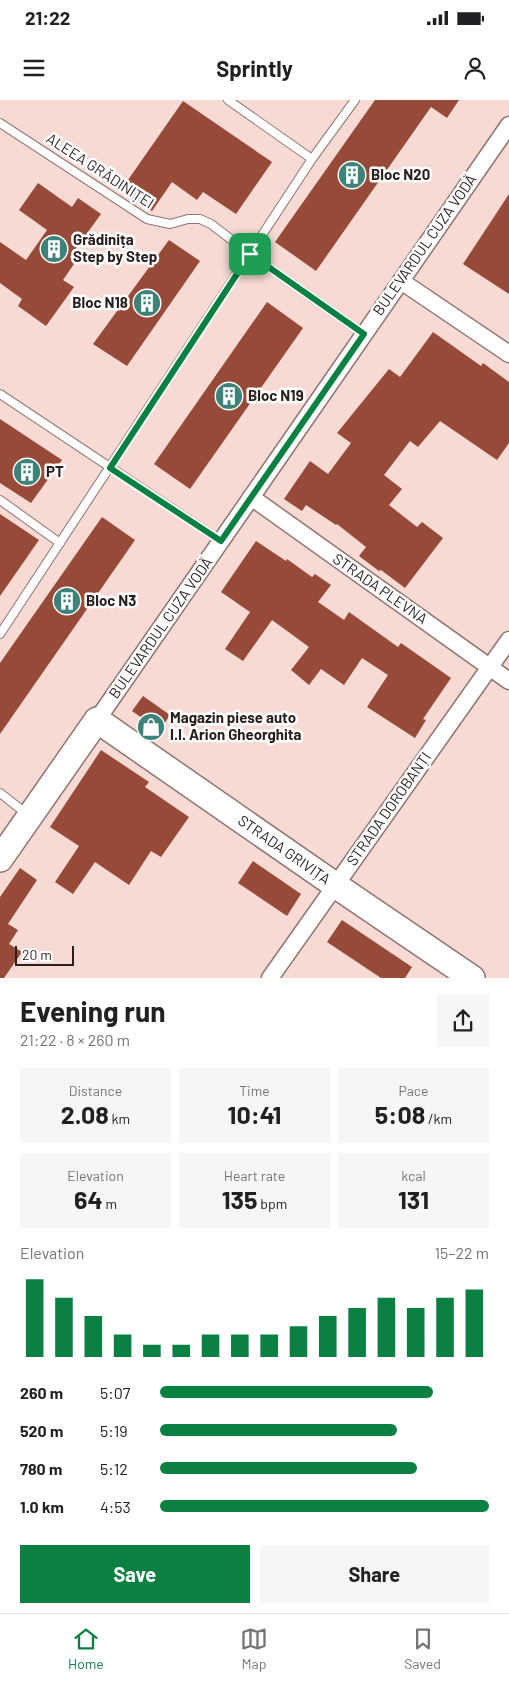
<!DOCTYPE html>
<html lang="en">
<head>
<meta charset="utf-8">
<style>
	body { margin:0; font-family:Barlow,sans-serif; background:#f6f6f6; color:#202124; height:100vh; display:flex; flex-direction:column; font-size:19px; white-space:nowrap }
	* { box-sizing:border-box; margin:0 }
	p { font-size:16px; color:#757577 }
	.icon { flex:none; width:28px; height:28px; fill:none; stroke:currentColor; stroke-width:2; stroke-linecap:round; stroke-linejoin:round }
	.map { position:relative; height:878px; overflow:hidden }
	.details { display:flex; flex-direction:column; background:#fff; flex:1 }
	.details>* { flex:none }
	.scale { position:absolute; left:15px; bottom:12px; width:59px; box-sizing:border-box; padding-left:5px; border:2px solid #281e1c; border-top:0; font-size:14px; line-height:18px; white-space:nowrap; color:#281e1c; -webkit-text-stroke:4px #fff; paint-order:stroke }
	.pin { position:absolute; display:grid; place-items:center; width:42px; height:42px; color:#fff; margin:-21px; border-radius:10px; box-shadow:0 2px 8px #0006 }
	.round { display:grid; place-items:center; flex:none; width:52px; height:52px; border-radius:0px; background:#f6f6f6 }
	.headline { display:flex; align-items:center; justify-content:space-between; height:85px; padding:0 20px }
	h1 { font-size:28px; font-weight:700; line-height:38px }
	.figures { display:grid; grid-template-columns:repeat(3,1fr); gap:8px; height:85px; padding:5px 20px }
	.figures div { display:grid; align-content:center; border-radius:0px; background:#f6f6f6; text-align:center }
	.figures b { font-size:25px; font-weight:700 }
	.figures small { font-size:14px; font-weight:400 }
	.figures p { font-size:14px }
	.chart { height:140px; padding:10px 20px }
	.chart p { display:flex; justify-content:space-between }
	.chart svg { width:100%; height:90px; margin-top:5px; stroke:#0b8043; stroke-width:6 }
	.action { display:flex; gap:10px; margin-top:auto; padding:10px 20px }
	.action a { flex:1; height:58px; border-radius:0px; background:#0b8043; color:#fff; font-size:20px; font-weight:700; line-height:58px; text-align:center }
	.action a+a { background:#f6f6f6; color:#202124 }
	ul { padding:0 20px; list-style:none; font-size:16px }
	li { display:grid; grid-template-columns:80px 60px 1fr; align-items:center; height:38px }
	li i { height:12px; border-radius:6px; background:#0b8043 }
	.status { display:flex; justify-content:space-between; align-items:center; height:35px; padding:0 25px; background:#fff; direction:ltr }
	.status svg { height:14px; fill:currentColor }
	header { display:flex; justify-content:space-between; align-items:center; height:65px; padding:0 20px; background:#fff; font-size:22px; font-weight:700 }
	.tab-bar { display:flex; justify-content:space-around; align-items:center; height:70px; border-top:1px solid #e0e0e0; background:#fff; font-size:14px; color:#757577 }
	.tab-bar a { display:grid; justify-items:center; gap:2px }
	.tab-bar .selected { color:#0b8043 }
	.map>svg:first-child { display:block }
</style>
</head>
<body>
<div class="status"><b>21:22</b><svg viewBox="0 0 49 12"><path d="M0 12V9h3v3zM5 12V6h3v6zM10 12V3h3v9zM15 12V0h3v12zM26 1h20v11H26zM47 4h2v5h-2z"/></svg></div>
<header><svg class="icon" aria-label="menu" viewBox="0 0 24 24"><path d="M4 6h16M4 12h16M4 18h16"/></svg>Sprintly<svg class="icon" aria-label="person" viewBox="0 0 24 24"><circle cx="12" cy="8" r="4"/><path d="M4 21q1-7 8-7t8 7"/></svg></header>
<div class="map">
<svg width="509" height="878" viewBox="0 0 509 878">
	<rect width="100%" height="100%" fill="#f6dad3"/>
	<g fill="#984a38">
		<path d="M375,0H459L447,18L431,7L316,171L275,142Z"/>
		<path d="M183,1L272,62L236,114L203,92L197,100L172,82L152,111L121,90Z"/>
		<path d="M38,83L72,107L78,98L101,114L70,157L76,161L63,180L74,187L46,226L18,206L22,199L0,183V142L26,160L47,130L19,110Z"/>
		<path d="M509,94V194L463,164Z"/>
		<path d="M169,140L200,161L127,266L93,244Z"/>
		<path d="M267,202L303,228L190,389L154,364Z"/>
		<path d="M433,232L481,266L483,263L509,282V343L497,360L440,321L418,347L410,341L384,375L402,389L389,405L417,427L422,422L443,438L405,488L381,470L379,471L359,456L366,447L337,424L336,425L306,405L302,411L284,399L310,361L328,374L351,343L337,333L389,269L400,277Z"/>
		<path d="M0,319L62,360L31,403L0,383Z"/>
		<path d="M0,414L39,440L0,496Z"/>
		<path d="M102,417L135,440L0,634V563Z"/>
		<path d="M256,441L286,461L287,459L312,477L315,474L331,485L318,502L344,520L349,512L398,547L401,543L451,578L423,619L426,620L415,638L367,607L388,575L362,558L344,585L321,569L309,585L291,570L309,547L272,520L243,561L225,549L250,512L221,492Z"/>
		<path d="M143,596L170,615L154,639L139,629L145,620L132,611Z"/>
		<path d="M101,650L149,682L145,687L189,717L161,757L151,751L129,785L95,762L73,794L55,782L79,746L50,727Z"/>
		<path d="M253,761L301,794L287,816L238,783Z"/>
		<path d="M20,768L37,780L8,824L18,830L9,844L22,852L4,878H0V797Z"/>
		<path d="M342,820L412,867L405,878H381L327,842Z"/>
	</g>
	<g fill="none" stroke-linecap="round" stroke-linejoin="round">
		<defs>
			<g id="service">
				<path d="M228,0L312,59"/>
				<path d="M0,23L147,119L170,124L188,119H200L211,124L250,154L364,234"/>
				<path d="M0,294L221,441"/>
				<path d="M0,400L60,443"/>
				<path d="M0,534L312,59L355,0"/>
				<path d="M0,693L28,715"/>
			</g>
			<g id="minor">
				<path d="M401,181L509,254"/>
				<path d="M251,397L509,581"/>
				<path d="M97,620L509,25"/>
				<path d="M270,878L509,540"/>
			</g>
			<path id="primary" d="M0,759L97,620L335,785L472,878"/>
		</defs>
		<use href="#service" stroke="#8e756f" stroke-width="10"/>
		<use href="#minor" stroke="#8e756f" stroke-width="19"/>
		<use href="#primary" stroke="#8e756f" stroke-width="28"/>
		<use href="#service" stroke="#fff" stroke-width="8"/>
		<use href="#minor" stroke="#fff" stroke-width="16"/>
		<use href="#primary" stroke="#fff" stroke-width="25"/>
	</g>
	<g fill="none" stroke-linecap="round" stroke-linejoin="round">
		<defs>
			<path id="route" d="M250,154L364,234L221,441L110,368Z"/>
		</defs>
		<use href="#route" stroke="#fff" stroke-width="10"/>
		<use href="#route" stroke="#0b8043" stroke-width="6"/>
	</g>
	<defs>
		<symbol id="building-disc" viewBox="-11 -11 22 22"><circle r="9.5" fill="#3d837a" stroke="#fff"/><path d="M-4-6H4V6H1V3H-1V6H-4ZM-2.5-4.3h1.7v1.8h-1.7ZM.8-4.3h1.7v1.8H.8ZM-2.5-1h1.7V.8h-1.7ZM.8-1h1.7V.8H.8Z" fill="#fff"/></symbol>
		<symbol id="shop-disc" viewBox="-11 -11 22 22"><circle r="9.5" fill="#3d837a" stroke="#fff"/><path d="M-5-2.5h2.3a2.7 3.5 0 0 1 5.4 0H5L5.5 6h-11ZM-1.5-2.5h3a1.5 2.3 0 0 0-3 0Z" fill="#fff"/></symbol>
	</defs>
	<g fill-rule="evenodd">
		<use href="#building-disc" x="336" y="59" width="32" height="32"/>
		<use href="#building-disc" x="38" y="133" width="32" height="32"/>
		<use href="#building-disc" x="131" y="187" width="32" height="32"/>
		<use href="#building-disc" x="213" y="280" width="32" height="32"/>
		<use href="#building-disc" x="11" y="356" width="32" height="32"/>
		<use href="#building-disc" x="51" y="485" width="32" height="32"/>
		<use href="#shop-disc" x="135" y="611" width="32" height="32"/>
	</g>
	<g text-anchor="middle" stroke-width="5" stroke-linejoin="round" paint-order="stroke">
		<g font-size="15" fill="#281e1c" stroke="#fff">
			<text transform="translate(100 71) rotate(33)" y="5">ALEEA GRĂDINIȚEI</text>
			<text transform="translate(425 145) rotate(-55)" y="5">BULEVARDUL CUZA VODĂ</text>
			<text transform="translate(380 489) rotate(35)" y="5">STRADA PLEVNA</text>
			<text transform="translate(161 528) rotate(-55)" y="5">BULEVARDUL CUZA VODĂ</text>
			<text transform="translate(389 709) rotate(-55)" y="5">STRADA DOROBANȚI</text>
			<text transform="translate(284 750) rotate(35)" y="5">STRADA GRIVIȚA</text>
		</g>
		<g font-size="15" font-weight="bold" fill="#281e1c" stroke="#fff" text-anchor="start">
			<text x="371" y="80">Bloc N20</text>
			<text x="73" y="145">Grădinița<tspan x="73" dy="17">Step by Step</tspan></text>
			<text x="128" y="208" text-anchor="end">Bloc N18</text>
			<text x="248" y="301">Bloc N19</text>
			<text x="46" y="377">PT</text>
			<text x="86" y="506">Bloc N3</text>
			<text x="170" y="623">Magazin piese auto<tspan x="170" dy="17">I.I. Arion Gheorghita</tspan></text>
		</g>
	</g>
</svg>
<div class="scale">20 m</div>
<div class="pin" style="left:250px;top:154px;background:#1e9e55"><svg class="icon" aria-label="arrive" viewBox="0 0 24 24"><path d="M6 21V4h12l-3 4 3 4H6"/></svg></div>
</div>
<section class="details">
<div class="headline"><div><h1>Evening run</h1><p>21:22 · 8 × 260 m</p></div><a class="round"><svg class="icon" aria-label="share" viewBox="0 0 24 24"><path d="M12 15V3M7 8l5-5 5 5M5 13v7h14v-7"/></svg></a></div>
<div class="figures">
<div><p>Distance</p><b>2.08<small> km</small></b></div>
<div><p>Time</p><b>10:41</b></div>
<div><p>Pace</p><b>5:08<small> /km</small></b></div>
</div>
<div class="figures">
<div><p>Elevation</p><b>64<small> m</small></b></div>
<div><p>Heart rate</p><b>135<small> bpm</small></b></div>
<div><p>kcal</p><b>131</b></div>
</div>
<div class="chart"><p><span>Elevation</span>15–22 m</p>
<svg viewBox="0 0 160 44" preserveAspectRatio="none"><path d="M5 44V6M15 44V15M25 44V24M35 44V33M45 44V38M55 44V38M65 44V33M75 44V33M85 44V33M95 44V29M105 44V24M115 44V20M125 44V15M135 44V20M145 44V15M155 44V11"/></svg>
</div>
<ul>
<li><b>260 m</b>5:07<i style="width:83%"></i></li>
<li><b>520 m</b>5:19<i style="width:72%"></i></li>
<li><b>780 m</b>5:12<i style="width:78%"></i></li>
<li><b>1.0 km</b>4:53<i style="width:100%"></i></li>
</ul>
<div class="action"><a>Save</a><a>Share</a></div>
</section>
<nav class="tab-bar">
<a class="selected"><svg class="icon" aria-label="home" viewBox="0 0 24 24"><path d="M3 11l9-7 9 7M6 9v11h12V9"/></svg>Home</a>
<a><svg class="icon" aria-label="map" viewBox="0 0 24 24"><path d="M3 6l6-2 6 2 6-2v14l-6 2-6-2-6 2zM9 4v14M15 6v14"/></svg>Map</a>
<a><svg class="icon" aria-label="saved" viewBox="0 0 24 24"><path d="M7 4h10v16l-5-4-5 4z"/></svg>Saved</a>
</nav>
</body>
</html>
